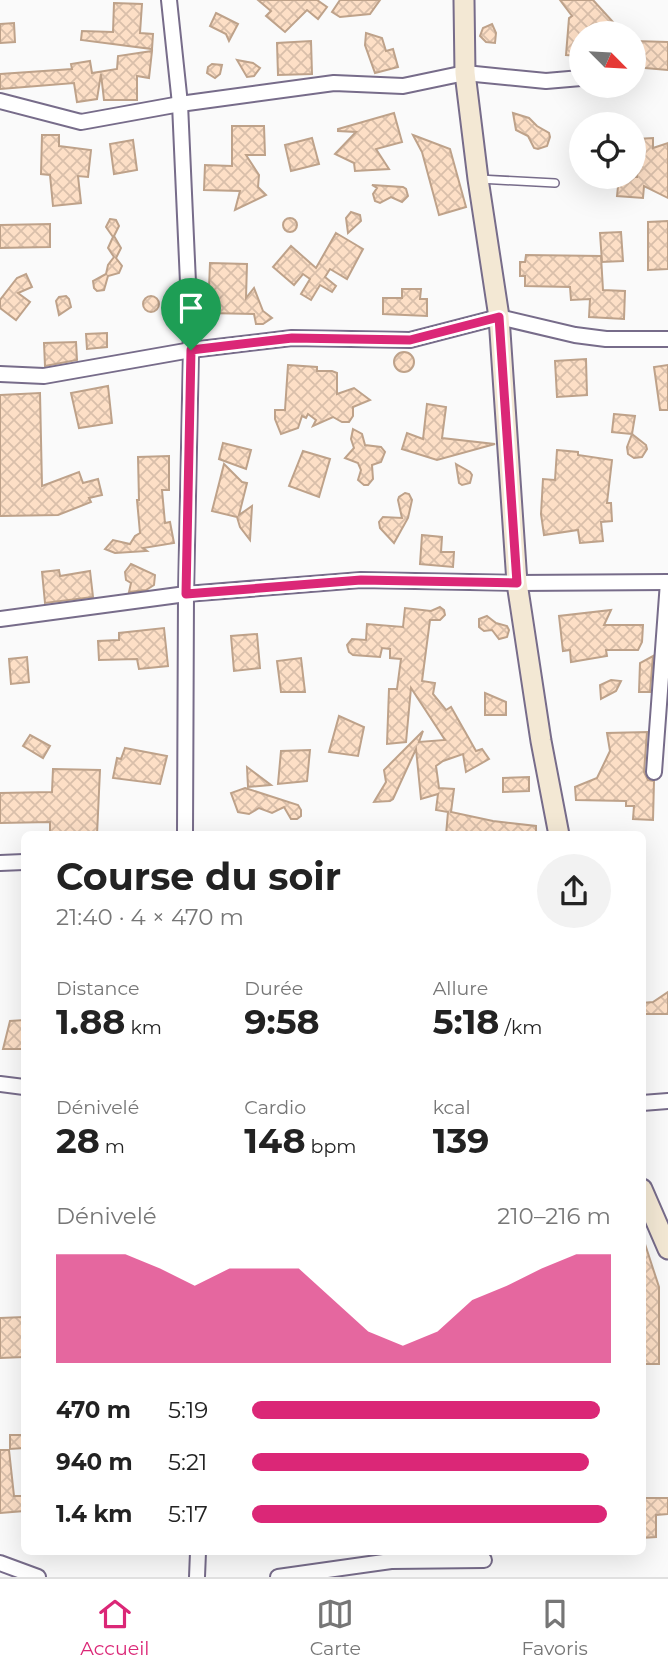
<!DOCTYPE html>
<html lang="fr">
<head>
<meta charset="utf-8">
<style>
	body { margin:0; font-family:Montserrat,sans-serif; background:#f2f2f2; color:#222; height:100vh; display:flex; flex-direction:column; font-size:26px; white-space:nowrap }
	* { box-sizing:border-box; margin:0 }
	p { font-size:23px; color:#767676 }
	.icon { flex:none; width:38px; height:38px; fill:none; stroke:currentColor; stroke-width:2; stroke-linecap:round; stroke-linejoin:round }
	.map { position:relative; flex:1; overflow:hidden }
	.side { position:absolute; left:21px; top:831px; width:625px; height:724px; display:flex; flex-direction:column; background:#fff; border-radius:10px; box-shadow:0 7px 28px #0002 }
	.side>* { flex:none }
	.needle { width:46px; rotate:114deg }
	.fabs { position:absolute; left:569px; top:21px; display:grid; gap:14px }
	.fabs a { display:grid; place-items:center; width:77px; height:77px; border-radius:50%; background:#fff; box-shadow:0 7px 28px #0002; font-size:35px }
	.pin { position:absolute; display:grid; place-items:center; width:60px; height:60px; color:#fff; margin:-72px -30px; border-radius:50% 50% 50% 0; rotate:-45deg; box-shadow:0 0 7px #0007 }
	.pin .icon { rotate:45deg }
	.round { display:grid; place-items:center; flex:none; width:74px; height:74px; border-radius:37px; background:#f2f2f2 }
	.overview { display:flex; align-items:center; justify-content:space-between; height:119px; padding:0 35px }
	h1 { font-size:38px; font-weight:700; line-height:52px }
	.metrics { display:grid; grid-template-columns:repeat(3,1fr); gap:10px; height:119px; padding:7px 35px }
	.metrics div { display:grid; align-content:center }
	.metrics b { font-size:35px; font-weight:700 }
	.metrics small { font-size:19px; font-weight:400 }
	.metrics p { font-size:19px }
	.chart { height:196px; padding:14px 35px }
	.chart p { display:flex; justify-content:space-between }
	.chart svg { width:100%; height:126px; margin-top:7px; fill:#db2777; opacity:.7 }
	ul { padding:0 35px; list-style:none; font-size:23px }
	li { display:grid; grid-template-columns:112px 84px 1fr; align-items:center; height:52px }
	li i { height:18px; border-radius:9px; background:#db2777 }
	.tab-bar { display:flex; justify-content:space-around; align-items:center; height:98px; border-top:2px solid #e0e0e0; background:#fff; font-size:19px; color:#767676 }
	.tab-bar a { display:grid; justify-items:center; gap:4px }
	.tab-bar .current { color:#db2777 }
	.map>svg:first-child { display:block }
</style>
</head>
<body>
<div class="map">
<svg width="668" height="1577" viewBox="0 0 668 1577">
	<defs>
		<pattern id="building-cross-hatch" width="8" height="8" patternUnits="userSpaceOnUse" patternTransform="scale(1.75)"><rect width="8" height="8" fill="#fddfc6"/><path d="M0 0l8 8M0 8l8-8" fill="none" stroke="#d9bfaa"/></pattern>
	</defs>
	<rect width="100%" height="100%" fill="#fafafa"/>
	<g fill="url(#building-cross-hatch)" stroke="#bea28a" stroke-width="2">
		<path d="M258,0H317L327,7L318,19L307,10L285,32L266,16L271,11Z"/>
		<path d="M340,0H380L370,14L340,17L332,12Z"/>
		<path d="M560,0H593L623,33H581L580,56L566,55L569,18L572,16Z"/>
		<path d="M114,3L142,4L140,33L153,34L152,49L81,40L82,31L113,32Z"/>
		<path d="M216,13L238,24L229,41L226,34L210,26Z"/>
		<path d="M14,23L15,42L0,43V24Z"/>
		<path d="M492,24L496,33L495,43L486,42L480,36L483,28Z"/>
		<path d="M366,33L382,38L386,51L393,49L398,67L375,73L365,45Z"/>
		<path d="M311,41L312,74L278,75L277,43Z"/>
		<path d="M634,41L668,42V70L634,67Z"/>
		<path d="M152,51L149,78L137,76V100H104L101,74L97,99L77,102L74,83L0,89V74L72,69L71,64L90,61L92,73L117,69L118,56Z"/>
		<path d="M237,60L253,63L260,68L254,76L247,77Z"/>
		<path d="M212,64L222,65L220,74L215,78L207,73L208,67Z"/>
		<path d="M394,113L402,142L376,149L389,169L355,171L354,163L335,154L356,132L338,131V129Z"/>
		<path d="M513,113L529,118L537,126L549,133L550,137L547,146L538,149L534,148L528,136L516,130Z"/>
		<path d="M232,126H264L265,155H246L259,175L258,187L266,195L235,210L240,191L204,190L205,165L232,166Z"/>
		<path d="M42,135H59V146L91,150L88,177L78,176L81,203L53,206L50,175L41,174Z"/>
		<path d="M413,135L450,149L466,207L439,215L422,152Z"/>
		<path d="M312,138L319,164L291,171L285,145Z"/>
		<path d="M653,138V148L668,143V198L644,186L643,198L617,196L619,177H637L636,139Z"/>
		<path d="M133,140L137,170L114,174L110,144Z"/>
		<path d="M372,185L403,187L406,189L408,196L402,202L391,197L380,203L375,201L373,194L377,188Z"/>
		<path d="M351,212L360,215L361,221L348,233L346,218Z"/>
		<circle cx="290" cy="225" r="7"/>
		<path d="M110,219L116,220L119,226L114,236L121,248L116,258L122,266L119,273L108,276L104,290L97,291L94,288L93,281L106,274L108,265L114,257L108,248L113,237L106,227Z"/>
		<path d="M668,221V269L648,270V222Z"/>
		<path d="M50,224V247L0,248V225Z"/>
		<path d="M621,232L623,261L602,262L600,233Z"/>
		<path d="M336,233L363,249L347,279L330,269L325,277L336,286L332,292L320,285L311,300L301,294L310,279L303,274L294,285L273,267L291,246L316,268Z"/>
		<path d="M526,255L601,256L603,290L625,291L624,319L589,317L590,299L571,300L570,287L525,286V276H520V262H525Z"/>
		<path d="M210,263L247,264L246,298L254,288L263,311L272,318L263,324H256L254,314L208,313Z"/>
		<path d="M26,274L32,287L18,293L30,302L16,320L0,308V300L17,278Z"/>
		<path d="M402,289H421L420,299H427V316L383,314V298H402Z"/>
		<path d="M66,296L69,299L71,307L59,315L56,301L59,297Z"/>
		<circle cx="151" cy="304" r="8"/>
		<path d="M107,333V347L87,349L86,334Z"/>
		<path d="M76,342L77,360L45,366L44,343Z"/>
		<circle cx="404" cy="362" r="10"/>
		<path d="M586,359L587,395L557,397L555,361Z"/>
		<path d="M288,365L317,367V371H332L337,373V394L354,388L370,400L353,407V416L349,422H342L333,417L313,426L316,420L308,414L306,418L302,416L298,428L281,434L275,419V410H285Z"/>
		<path d="M668,365V410H660L654,367Z"/>
		<path d="M108,386L112,423L79,428L71,393Z"/>
		<path d="M40,393L42,486L79,472L83,483L98,479L102,495L89,498L91,502L58,515L0,516V395Z"/>
		<path d="M427,404L446,407L442,438L495,444L437,460L402,449L407,433L423,439Z"/>
		<path d="M614,414L635,416L632,434L646,445L647,449L642,457L634,458L628,454L627,447L632,434L612,432Z"/>
		<path d="M353,429L362,434L365,445L381,447L385,452L381,462L372,465L373,479L368,485H364L358,480L361,470L358,463L345,458L354,448L351,439Z"/>
		<path d="M223,443L251,450L246,469L219,459Z"/>
		<path d="M557,450L578,452V455L612,460L607,503H611L612,521L601,522L603,541L580,543L578,530L544,535L541,514L543,479L555,480Z"/>
		<path d="M303,451L330,459L319,497L289,486Z"/>
		<path d="M169,456V490H162L165,523L170,522L174,543L143,548L147,551L115,553L105,549L113,540L130,544L135,536L140,533L137,500H139L138,457Z"/>
		<path d="M224,464L242,482L247,483L239,515L252,506L250,540L240,527L237,517L212,511Z"/>
		<path d="M456,464L470,472L472,475L470,483L462,485L459,483Z"/>
		<path d="M405,493L409,494L412,500L408,518L394,543L380,528L379,522L383,517L402,518L398,500L399,497Z"/>
		<path d="M422,535L442,537L441,552H454L453,567L420,564Z"/>
		<path d="M131,564L155,575L154,585L146,590L129,592L131,583L126,580L125,572Z"/>
		<path d="M59,570L60,576L90,571L93,597L45,603L42,572Z"/>
		<path d="M440,607L444,610L445,615L440,620H430L422,681L435,683L433,694L446,710L451,707L476,751L482,749L489,759L466,772L463,754L443,761L436,766L439,788L454,789L451,812L493,821L536,826V835H446L448,812L436,810L438,794L421,799L416,749L393,799L390,801L374,802L386,782L384,770L423,731L419,742L445,740L411,688L406,742L387,744L389,689H397L401,659L390,658V649L382,648L380,657L353,655L349,652L347,645L352,639L366,640L367,624L403,627L405,608L431,611Z"/>
		<path d="M611,610L604,625H643L642,642L638,650H606L607,656L571,662L570,650L563,651L559,616Z"/>
		<path d="M487,616L496,623L507,626L509,630L507,637L499,639L492,630L484,631L479,627V619Z"/>
		<path d="M164,628L168,666L139,669L137,659L99,660L98,641L119,640V633Z"/>
		<path d="M257,634L260,668L234,671L231,636Z"/>
		<path d="M653,656L650,692H639L640,663Z"/>
		<path d="M27,657L29,682L11,684L9,659Z"/>
		<path d="M301,658L305,692H281L277,661Z"/>
		<path d="M611,680L621,681L616,691L601,699L600,685Z"/>
		<path d="M485,693L506,702V715H485Z"/>
		<path d="M339,716L364,727L358,756L329,752Z"/>
		<path d="M647,732L644,772L648,780L654,781L653,820L633,819L634,806H626V801L576,800L575,787L597,778L610,751L607,733Z"/>
		<path d="M30,735L50,746L43,758L23,746Z"/>
		<path d="M125,748L167,756L160,784L113,778L117,758L121,759Z"/>
		<path d="M310,750L307,781L278,784L281,751Z"/>
		<path d="M247,767L271,785L248,787Z"/>
		<path d="M53,769L100,770L97,835L50,833V822L0,823V793L52,792Z"/>
		<path d="M529,777V791L503,792V778Z"/>
		<path d="M245,788L298,805L301,810V816L297,819H291L284,807L272,813L259,808L249,814L238,812L231,793Z"/>
		<path d="M668,992V1014H642V1003L653,1002Z"/>
		<path d="M24,1020V1049H3L10,1021Z"/>
		<path d="M645,1244L659,1287V1364H642V1245Z"/>
		<path d="M24,1317V1357L0,1358V1318Z"/>
		<path d="M10,1435H24V1448L10,1449Z"/>
		<path d="M0,1450H9L14,1496H24V1511L0,1513Z"/>
		<path d="M642,1498H668V1514L656,1515V1537L642,1538Z"/>
	</g>
	<g fill="none" stroke-linecap="round" stroke-linejoin="round">
		<defs>
			<path id="service" d="M479,179L555,183"/>
			<g id="minor">
				<path d="M169,0L180,104L191,350L186,594L185,835"/>
				<path d="M0,101L81,122L180,104L334,83L403,86L465,73L546,81L581,78"/>
				<path d="M0,374L44,376L191,350L292,338L410,340L499,317L575,335L606,339H668"/>
				<path d="M0,619L186,594L361,580L517,583L668,582"/>
				<path d="M654,772L668,582"/>
				<path d="M0,863L24,862"/>
				<path d="M0,1084L24,1087"/>
				<path d="M642,1103L668,1101"/>
				<path d="M0,1563L38,1577"/>
				<path d="M197,1577L198,1552"/>
				<path d="M278,1577L391,1561L484,1560"/>
			</g>
			<g id="secondary">
				<path d="M464,0L465,73L478,179L499,317L517,583L541,741L559,835"/>
				<path d="M642,1189L668,1249"/>
			</g>
		</defs>
		<use href="#service" stroke="#776c8a" stroke-width="10"/>
		<use href="#minor" stroke="#776c8a" stroke-width="18"/>
		<use href="#secondary" stroke="#776c8a" stroke-width="23"/>
		<use href="#service" stroke="#fff" stroke-width="7"/>
		<use href="#minor" stroke="#fff" stroke-width="14"/>
		<use href="#secondary" stroke="#f3e8d4" stroke-width="19"/>
	</g>
	<g fill="none" stroke-linecap="round" stroke-linejoin="round">
		<defs>
			<path id="route" d="M499,317L517,583L361,580L186,594L191,350L292,338L410,340Z"/>
		</defs>
		<use href="#route" stroke="#fff" stroke-width="14"/>
		<use href="#route" stroke="#db2777" stroke-width="9"/>
	</g>
</svg>
<div class="fabs">
<a><svg class="needle" viewBox="-14 -14 28 28"><path d="M0-13l5 13h-10z" fill="#e53935"/><path d="M0 13l5-13h-10z" fill="#767676"/></svg></a>
<a><svg class="icon" aria-label="locate" viewBox="0 0 24 24"><circle cx="12" cy="12" r="6"/><path d="M12 2v4M12 18v4M2 12h4M18 12h4"/></svg></a>
</div>
<div class="pin" style="left:191px;top:350px;background:#1e9e55"><svg class="icon" aria-label="arrive" viewBox="0 0 24 24"><path d="M6 21V4h12l-3 4 3 4H6"/></svg></div>
<section class="side">
<div class="overview"><div><h1>Course du soir</h1><p>21:40 · 4 × 470 m</p></div><a class="round"><svg class="icon" aria-label="share" viewBox="0 0 24 24"><path d="M12 15V3M7 8l5-5 5 5M5 13v7h14v-7"/></svg></a></div>
<div class="metrics">
<div><p>Distance</p><b>1.88<small> km</small></b></div>
<div><p>Durée</p><b>9:58</b></div>
<div><p>Allure</p><b>5:18<small> /km</small></b></div>
</div>
<div class="metrics">
<div><p>Dénivelé</p><b>28<small> m</small></b></div>
<div><p>Cardio</p><b>148<small> bpm</small></b></div>
<div><p>kcal</p><b>139</b></div>
</div>
<div class="chart"><p><span>Dénivelé</span>210–216 m</p>
<svg viewBox="0 0 160 44" preserveAspectRatio="none"><path d="M0 44V6L10 6L20 6L30 11L40 17L50 11L60 11L70 11L80 22L90 33L100 38L110 33L120 22L130 17L140 11L150 6L160 6V44z"/></svg>
</div>
<ul>
<li><b>470 m</b>5:19<i style="width:97%"></i></li>
<li><b>940 m</b>5:21<i style="width:94%"></i></li>
<li><b>1.4 km</b>5:17<i style="width:99%"></i></li>
</ul>
</section>
</div>
<nav class="tab-bar">
<a class="current"><svg class="icon" aria-label="home" viewBox="0 0 24 24"><path d="M3 11l9-7 9 7M6 9v11h12V9"/></svg>Accueil</a>
<a><svg class="icon" aria-label="map" viewBox="0 0 24 24"><path d="M3 6l6-2 6 2 6-2v14l-6 2-6-2-6 2zM9 4v14M15 6v14"/></svg>Carte</a>
<a><svg class="icon" aria-label="saved" viewBox="0 0 24 24"><path d="M7 4h10v16l-5-4-5 4z"/></svg>Favoris</a>
</nav>
</body>
</html>
